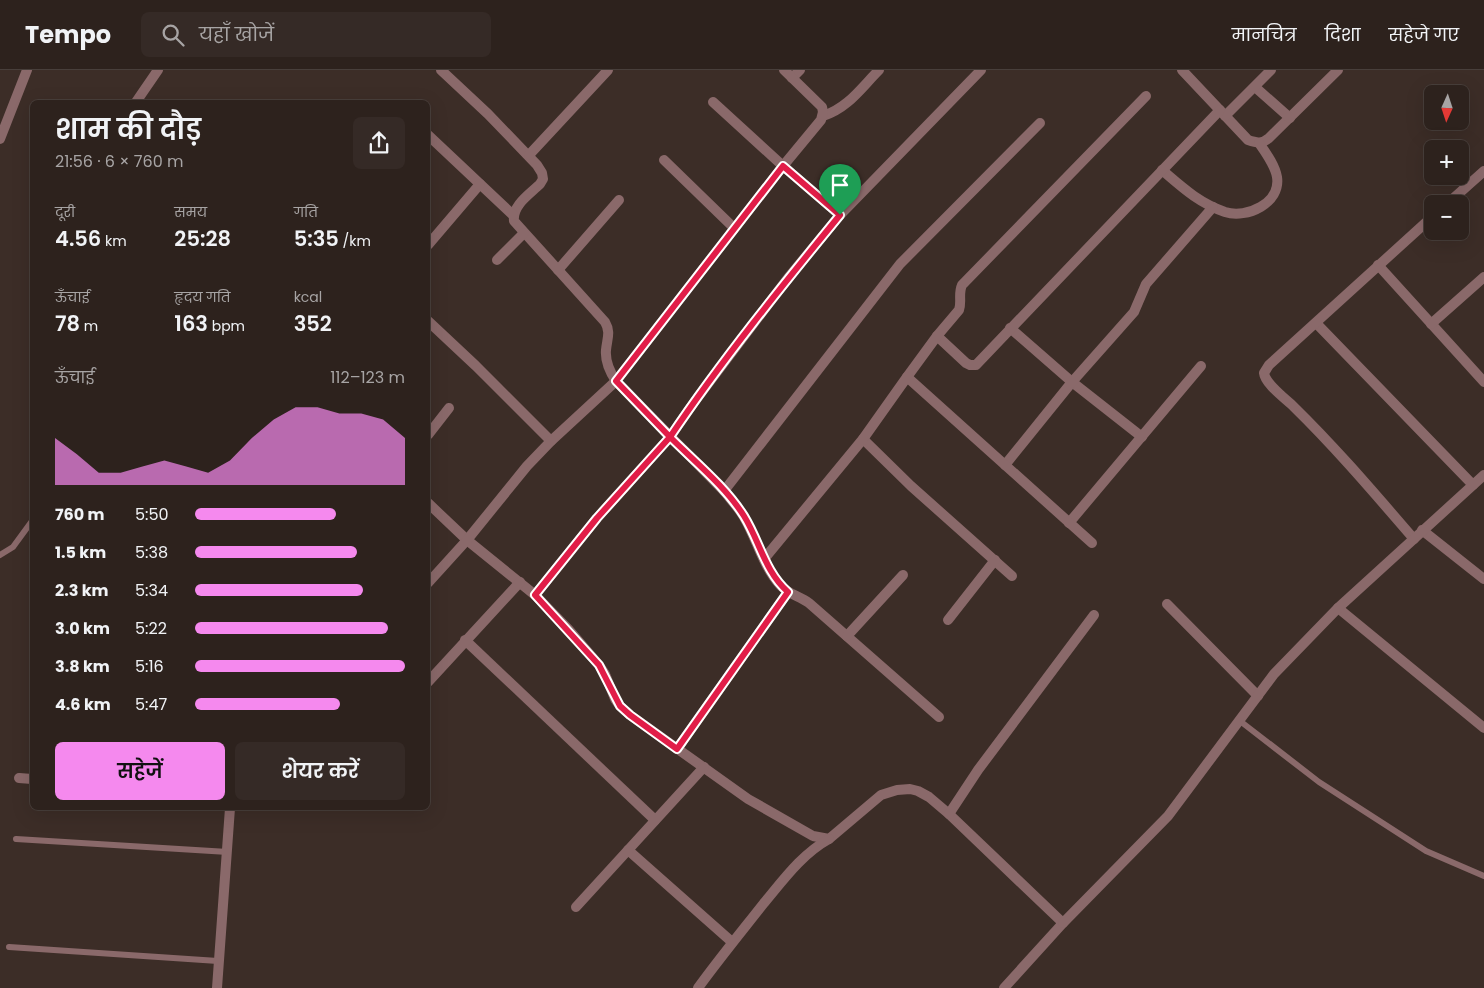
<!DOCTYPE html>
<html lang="hi">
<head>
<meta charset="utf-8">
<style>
	body { margin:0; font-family:Poppins,"Noto Sans Devanagari",sans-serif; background:#352a26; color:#f1f3f6; height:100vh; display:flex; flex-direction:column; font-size:19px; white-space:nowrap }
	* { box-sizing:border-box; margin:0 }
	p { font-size:16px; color:#a7a4a4 }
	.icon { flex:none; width:28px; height:28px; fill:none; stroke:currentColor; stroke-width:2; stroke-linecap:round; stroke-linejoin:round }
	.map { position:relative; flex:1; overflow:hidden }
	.sheet { position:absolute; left:30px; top:30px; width:400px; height:710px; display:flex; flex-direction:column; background:#2d221d; border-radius:8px; box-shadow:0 5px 20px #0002,0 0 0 1px #483f3b }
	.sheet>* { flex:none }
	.needle { width:32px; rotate:183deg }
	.tools { position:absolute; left:1424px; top:15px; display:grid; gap:10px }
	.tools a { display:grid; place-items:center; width:45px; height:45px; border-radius:8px; background:#2d221d; box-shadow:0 5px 20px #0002,0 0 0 1px #483f3b; font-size:25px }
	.pin { position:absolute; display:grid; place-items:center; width:42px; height:42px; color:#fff; margin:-51px -21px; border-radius:50% 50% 50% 0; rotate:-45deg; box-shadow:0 0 5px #0007 }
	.pin .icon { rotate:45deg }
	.round { display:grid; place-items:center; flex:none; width:52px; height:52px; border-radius:8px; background:#352a26 }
	.head { display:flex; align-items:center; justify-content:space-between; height:85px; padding:0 25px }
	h1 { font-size:28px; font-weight:600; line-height:38px }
	.figures { display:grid; grid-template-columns:repeat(3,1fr); gap:8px; height:85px; padding:5px 25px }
	.figures div { display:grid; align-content:center }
	.figures b { font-size:21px; font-weight:600 }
	.figures small { font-size:14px; font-weight:400 }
	.figures p { font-size:14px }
	.chart { height:140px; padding:10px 25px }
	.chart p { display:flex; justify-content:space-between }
	.chart svg { width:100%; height:90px; margin-top:5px; fill:#f589ee; opacity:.7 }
	.cta { display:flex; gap:10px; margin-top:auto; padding:10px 25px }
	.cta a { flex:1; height:58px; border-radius:8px; background:#f589ee; color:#111; font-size:20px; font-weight:600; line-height:58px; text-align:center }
	.cta a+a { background:#352a26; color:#f1f3f6 }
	ul { padding:0 25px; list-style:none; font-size:16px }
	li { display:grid; grid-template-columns:80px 60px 1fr; align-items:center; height:38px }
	li i { height:12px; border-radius:6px; background:#f589ee }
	header { display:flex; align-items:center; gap:30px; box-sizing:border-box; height:70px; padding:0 25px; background:#2d221d; border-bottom:1px solid #483f3b }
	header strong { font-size:24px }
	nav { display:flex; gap:28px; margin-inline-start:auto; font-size:18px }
	.search { width:350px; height:45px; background:#352a26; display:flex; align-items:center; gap:12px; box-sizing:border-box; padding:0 18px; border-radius:8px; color:#a7a4a4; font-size:19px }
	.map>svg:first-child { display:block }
</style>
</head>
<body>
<header>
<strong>Tempo</strong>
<div class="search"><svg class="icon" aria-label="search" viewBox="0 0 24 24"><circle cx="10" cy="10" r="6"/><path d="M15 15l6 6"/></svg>यहाँ खोजें</div>
<nav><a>मानचित्र</a><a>दिशा</a><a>सहेजे गए</a></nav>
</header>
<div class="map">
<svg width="1484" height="918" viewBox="0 0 1484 918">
	<rect width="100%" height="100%" fill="#3c2d27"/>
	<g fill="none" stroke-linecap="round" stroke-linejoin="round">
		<g stroke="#8a696a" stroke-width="6">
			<path d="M0,485L13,477L32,451"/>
			<path d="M1240,651L1319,712L1426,781L1484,806"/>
			<path d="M16,769L228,782"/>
			<path d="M9,877L218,891"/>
		</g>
		<g stroke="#8a696a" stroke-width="10">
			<path d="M441,0L488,44L537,95L542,103L543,109L540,114C530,124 512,135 514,151L605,252C611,262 607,269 606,280C605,291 610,302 616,311L724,421C731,430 740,439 745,449C757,470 763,496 780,515C788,524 799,526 809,533L939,647"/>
			<path d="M1182,0L1248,70C1257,73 1262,74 1269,68L1338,0"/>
			<path d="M792,8L800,0"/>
			<path d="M1255,17L1290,48"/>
			<path d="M136,32L158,0"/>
			<path d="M713,32L783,96L840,145"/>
			<path d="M823,46C848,38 861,18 879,0"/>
			<path d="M1225,46L1271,0"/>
			<path d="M428,65L513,145"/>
			<path d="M0,69L27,0"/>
			<path d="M529,85L608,0"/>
			<path d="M664,90L734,158"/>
			<path d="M1162,100C1183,118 1199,133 1225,142C1247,149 1281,133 1277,107C1275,95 1266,83 1259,73"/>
			<path d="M1447,134L1484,101"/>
			<path d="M428,175L480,114"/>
			<path d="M497,190L524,163"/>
			<path d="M1378,195L1484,312"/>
			<path d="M558,200L619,130"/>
			<path d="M428,251L476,296L551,371"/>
			<path d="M1316,253L1473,415"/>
			<path d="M1431,254L1484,207"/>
			<path d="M1010,258L1072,312L1142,367"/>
			<path d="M937,266L966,293L970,295H976L1220,40"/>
			<path d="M907,307L937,266L959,240C962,232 958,224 962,215L1146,26"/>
			<path d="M428,365L449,338"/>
			<path d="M863,369L911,416L1012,506"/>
			<path d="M1005,395L1072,312L1134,242L1146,214L1213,137"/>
			<path d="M724,421L900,194L1040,53"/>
			<path d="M428,433L467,470L535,525L569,560L599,595L605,604L615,629L620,636L630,645L748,729L813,766L829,769L881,725L897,720L910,719L918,721L929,727L949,744L1063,853L1004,918"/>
			<path d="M1069,453L1201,296"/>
			<path d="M1422,460L1484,509"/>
			<path d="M1414,469C1375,424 1336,378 1294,337C1286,329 1265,314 1264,303L1269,295L1432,147"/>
			<path d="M764,489L863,369L907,307L1092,473"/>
			<path d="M428,513L467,470L527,396L551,371L616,311L783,96L821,50L823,42L822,37L784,0"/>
			<path d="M535,525L597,448L670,367L695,331L788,208L840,145L981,0"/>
			<path d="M1167,534L1258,626"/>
			<path d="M1338,538L1484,658"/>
			<path d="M948,550L995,490"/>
			<path d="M847,566L903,505"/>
			<path d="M465,570L655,750"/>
			<path d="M428,612L520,512"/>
			<path d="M677,679L788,522"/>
			<path d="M19,708L32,709"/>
			<path d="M949,744L978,700L1094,545"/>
			<path d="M628,780L732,872"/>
			<path d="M576,837L704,697"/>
			<path d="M1063,853L1168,746L1274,604L1338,538L1484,405"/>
			<path d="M217,918L230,738"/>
			<path d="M698,918C719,889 742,861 764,833C784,809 802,784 829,769"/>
		</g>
	</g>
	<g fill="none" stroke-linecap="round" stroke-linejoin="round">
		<defs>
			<path id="route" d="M840,145C781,217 722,290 670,367C695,392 725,416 744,446C760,472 765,502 788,522L677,679L630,645L620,636L599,595L535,525L597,448L670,367L616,311L783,96L840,145"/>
		</defs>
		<use href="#route" stroke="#fff" stroke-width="10"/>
		<use href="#route" stroke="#e11d48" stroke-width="6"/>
	</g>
</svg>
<div class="tools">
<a><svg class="needle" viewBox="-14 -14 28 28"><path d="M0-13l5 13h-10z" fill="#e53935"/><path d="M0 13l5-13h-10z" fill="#a7a4a4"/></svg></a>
<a>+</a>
<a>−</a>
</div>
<div class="pin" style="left:840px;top:145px;background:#1e9e55"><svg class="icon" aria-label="arrive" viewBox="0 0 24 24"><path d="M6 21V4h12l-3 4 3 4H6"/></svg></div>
<section class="sheet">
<div class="head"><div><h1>शाम की दौड़</h1><p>21:56 · 6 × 760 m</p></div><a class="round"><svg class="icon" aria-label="share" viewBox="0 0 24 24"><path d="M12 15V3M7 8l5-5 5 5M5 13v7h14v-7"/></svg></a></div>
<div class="figures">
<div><p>दूरी</p><b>4.56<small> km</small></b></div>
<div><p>समय</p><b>25:28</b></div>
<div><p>गति</p><b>5:35<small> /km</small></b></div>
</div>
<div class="figures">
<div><p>ऊँचाई</p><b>78<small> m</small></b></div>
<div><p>हृदय गति</p><b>163<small> bpm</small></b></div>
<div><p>kcal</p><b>352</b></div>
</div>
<div class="chart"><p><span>ऊँचाई</span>112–123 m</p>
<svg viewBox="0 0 160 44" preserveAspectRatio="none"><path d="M0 44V21L10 29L20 38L30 38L40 35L50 32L60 35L70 38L80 32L90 21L100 12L110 6L120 6L130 9L140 9L150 12L160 21V44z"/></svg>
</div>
<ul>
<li><b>760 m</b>5:50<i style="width:67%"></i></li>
<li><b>1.5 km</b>5:38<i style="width:77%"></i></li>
<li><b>2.3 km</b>5:34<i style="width:80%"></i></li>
<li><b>3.0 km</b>5:22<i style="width:92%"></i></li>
<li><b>3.8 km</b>5:16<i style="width:100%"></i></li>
<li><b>4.6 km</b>5:47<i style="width:69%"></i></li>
</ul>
<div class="cta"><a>सहेजें</a><a>शेयर करें</a></div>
</section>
</div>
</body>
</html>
